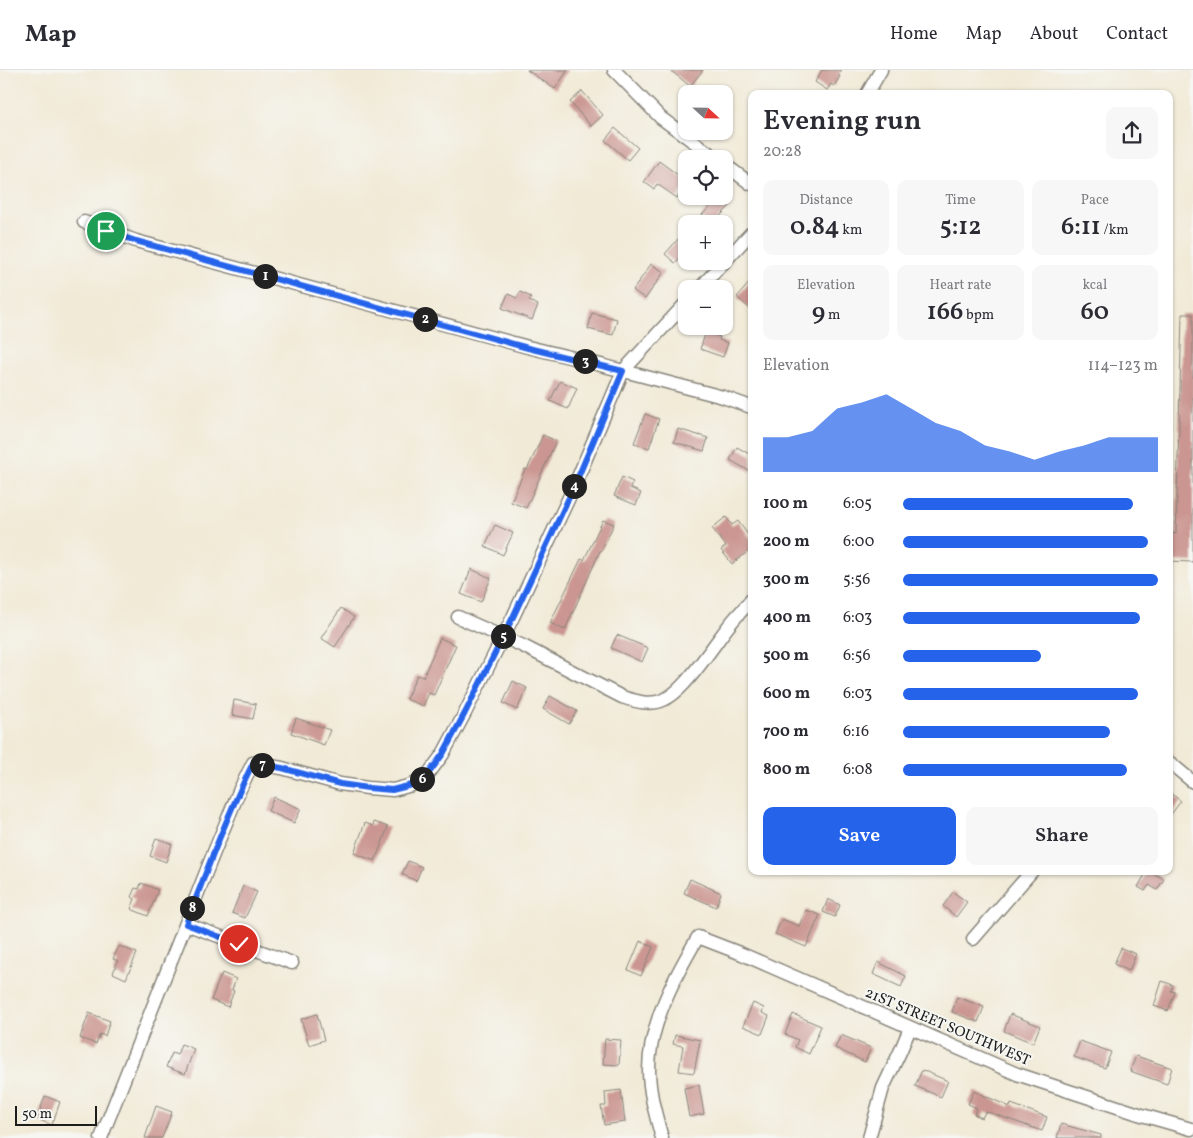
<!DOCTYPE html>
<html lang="en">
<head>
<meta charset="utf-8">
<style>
	body { margin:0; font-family:Vollkorn,serif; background:#f7f7f7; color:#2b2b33; height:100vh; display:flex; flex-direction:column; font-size:19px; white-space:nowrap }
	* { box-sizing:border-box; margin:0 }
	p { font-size:16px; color:#7c7c81 }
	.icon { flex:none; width:28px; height:28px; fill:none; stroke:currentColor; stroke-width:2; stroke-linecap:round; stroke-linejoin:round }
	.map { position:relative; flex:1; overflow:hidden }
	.drawer { position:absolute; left:748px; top:20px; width:425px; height:785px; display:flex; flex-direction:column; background:#fff; border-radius:10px; box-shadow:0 1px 4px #0004 }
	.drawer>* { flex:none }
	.needle { width:32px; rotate:112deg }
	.controls { position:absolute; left:678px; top:15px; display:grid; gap:10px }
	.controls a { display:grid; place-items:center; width:55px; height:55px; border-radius:10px; background:#fff; box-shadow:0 1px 4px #0004; font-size:25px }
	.scale { position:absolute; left:15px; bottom:12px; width:82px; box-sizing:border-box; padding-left:5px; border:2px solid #1c1c1c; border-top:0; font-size:14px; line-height:18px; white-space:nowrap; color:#1c1c1c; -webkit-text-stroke:4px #f6f6f2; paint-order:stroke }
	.pin { position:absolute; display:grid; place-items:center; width:42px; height:42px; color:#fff; margin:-21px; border:2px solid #fff; border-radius:50%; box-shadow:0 1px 5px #0007 }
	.km { position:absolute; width:25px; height:25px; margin:-12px; border-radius:50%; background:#222; color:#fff; font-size:14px; line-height:25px; text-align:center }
	.round { display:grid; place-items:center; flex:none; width:52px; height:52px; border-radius:10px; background:#f7f7f7 }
	.overview { display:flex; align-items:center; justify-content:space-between; height:85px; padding:0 15px }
	h1 { font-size:28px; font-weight:600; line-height:38px }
	.figures { display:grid; grid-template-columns:repeat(3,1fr); gap:8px; height:85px; padding:5px 15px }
	.figures div { display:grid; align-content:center; border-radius:10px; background:#f7f7f7; text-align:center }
	.figures b { font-size:25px; font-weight:600 }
	.figures small { font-size:14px; font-weight:400 }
	.figures p { font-size:14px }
	.chart { height:140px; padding:10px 15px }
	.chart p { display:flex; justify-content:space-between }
	.chart svg { width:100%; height:90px; margin-top:5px; fill:#2563eb; opacity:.7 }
	.cta { display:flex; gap:10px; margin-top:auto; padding:10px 15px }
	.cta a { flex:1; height:58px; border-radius:10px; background:#2563eb; color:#fff; font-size:20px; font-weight:600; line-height:58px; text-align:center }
	.cta a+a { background:#f7f7f7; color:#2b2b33 }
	ul { padding:0 15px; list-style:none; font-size:16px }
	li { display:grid; grid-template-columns:80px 60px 1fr; align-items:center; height:38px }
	li i { height:12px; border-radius:6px; background:#2563eb }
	header { display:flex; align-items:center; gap:30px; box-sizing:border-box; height:70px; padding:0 25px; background:#fff; border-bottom:1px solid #e1e1e2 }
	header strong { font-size:24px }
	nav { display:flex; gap:28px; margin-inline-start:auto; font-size:18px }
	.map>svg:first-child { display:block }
</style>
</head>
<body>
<header>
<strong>Map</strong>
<nav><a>Home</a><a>Map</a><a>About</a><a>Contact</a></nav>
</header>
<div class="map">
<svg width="1193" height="1068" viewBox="0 0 1193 1068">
	<rect width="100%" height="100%" fill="#f6f6f2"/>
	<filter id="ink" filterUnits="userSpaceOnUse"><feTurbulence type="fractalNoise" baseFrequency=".02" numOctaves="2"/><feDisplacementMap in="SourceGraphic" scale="10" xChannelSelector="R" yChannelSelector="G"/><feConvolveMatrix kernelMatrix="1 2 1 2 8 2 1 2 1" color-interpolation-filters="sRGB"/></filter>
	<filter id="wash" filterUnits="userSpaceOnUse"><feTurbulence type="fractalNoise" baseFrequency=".0096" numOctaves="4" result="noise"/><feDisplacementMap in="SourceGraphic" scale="20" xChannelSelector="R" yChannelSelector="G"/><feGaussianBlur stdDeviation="1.12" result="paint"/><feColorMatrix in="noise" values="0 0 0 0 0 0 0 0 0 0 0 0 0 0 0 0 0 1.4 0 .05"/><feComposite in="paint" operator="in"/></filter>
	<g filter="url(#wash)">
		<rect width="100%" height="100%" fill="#f1ead7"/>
		<g id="blocks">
			<g fill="#cb9691">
				<path d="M527,0H568L555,19Z"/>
				<path d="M670,0H703L690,16Z"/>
				<path d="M822,0H841L838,5L840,6L834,16L831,14L827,20L815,12Z"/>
				<path d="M582,21L603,45L591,56L570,32Z"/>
				<path d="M615,58L638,78L628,90L605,70Z"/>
				<path d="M659,91L686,111V115L677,128L657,114L654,119L644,112Z"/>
				<path d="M720,126L730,136L712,154H708L701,146Z"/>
				<path d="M686,160V181L675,193L665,184Z"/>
				<path d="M651,194L664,202L645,229L633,220Z"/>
				<path d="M751,211V240L737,227Z"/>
				<path d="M520,222L531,227L529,231L538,235L532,250L502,238L508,224L517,228Z"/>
				<path d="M592,243L617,249L613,265L588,259Z"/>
				<path d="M1182,244H1193V492L1169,491V463L1176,464Z"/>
				<path d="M706,262L720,267L719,270L728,273L723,287L700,279Z"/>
				<path d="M560,311L577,318L568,339L550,331Z"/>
				<path d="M645,344L659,349L649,378L634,373Z"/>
				<path d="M678,359L708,368L704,381L674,372Z"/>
				<path d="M543,365L556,371L526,438L511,432L525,399L527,400Z"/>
				<path d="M737,377L751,385V402L730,390Z"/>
				<path d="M622,407L633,412L630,418L641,423L636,435L614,426Z"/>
				<path d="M726,447L732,455L738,451L751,469V479L732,494L721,480L726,476L712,458Z"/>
				<path d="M603,450L614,454L601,481H600L565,560L550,553L581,489L584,490Z"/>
				<path d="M495,455L513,463L503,485L485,476Z"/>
				<path d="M471,499L491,508L481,532L461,524Z"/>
				<path d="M341,538L354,547L335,577L321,568Z"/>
				<path d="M617,565L648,578L642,592L611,578Z"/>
				<path d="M440,568L456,575L434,625L429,623L423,636L406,629L417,605L423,607Z"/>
				<path d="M513,611L527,618L517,640L503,633Z"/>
				<path d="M550,626L577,641L569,654L543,639Z"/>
				<path d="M234,630L256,634L253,649L232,645Z"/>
				<path d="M296,648L330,660L324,675L291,663Z"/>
				<path d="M1169,722L1181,731L1169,747Z"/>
				<path d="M274,727L301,739L294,753L268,741Z"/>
				<path d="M374,752L388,757L375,791L354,783L365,753L373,756Z"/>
				<path d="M156,768L172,774L166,792L150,786Z"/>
				<path d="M408,791L422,797L416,811L402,804Z"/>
				<path d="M1147,801H1150L1164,809L1157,820L1149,815L1145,821L1138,817Z"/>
				<path d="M690,809L721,823L716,837L684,823Z"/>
				<path d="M141,813L158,820L148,846L131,839L135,829L131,827L135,818L139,819Z"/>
				<path d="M243,816L257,822L245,848L232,843Z"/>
				<path d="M953,822L967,832L956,847L943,836Z"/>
				<path d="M828,829L840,835L835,847L823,842Z"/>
				<path d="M806,840L820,845L806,877L775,864L782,849L799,856Z"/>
				<path d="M640,871L653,877L641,906L628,900Z"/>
				<path d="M119,876L137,883L126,909L113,903L118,891L113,889Z"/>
				<path d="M1121,878L1136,884L1129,901L1114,894Z"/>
				<path d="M878,892L906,906L901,917L873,904Z"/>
				<path d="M222,903L236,909L232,920L234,921L228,937L211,930Z"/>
				<path d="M1162,911L1173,915L1171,921L1175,922L1168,941L1154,936Z"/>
				<path d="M957,927L984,937L978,952L952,942Z"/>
				<path d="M753,933L764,938L762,943L769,946L762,964L743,956Z"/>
				<path d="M89,943L110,951L105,966L100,964L96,974L80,968Z"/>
				<path d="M317,944L324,970L309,975L301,949Z"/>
				<path d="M793,944L821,956L809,984L795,977L798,970L785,964Z"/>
				<path d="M1010,944L1040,956L1033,973L1004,961Z"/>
				<path d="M675,965L700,970L694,1003L679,1001L683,976L673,974Z"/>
				<path d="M841,965L871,978L865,992L835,978Z"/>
				<path d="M605,969L621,970L619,995L603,994Z"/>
				<path d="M1080,971L1111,982L1105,998L1074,987Z"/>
				<path d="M181,974L194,979L185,1004L166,997L172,983L177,985Z"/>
				<path d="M1136,986L1172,998L1167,1014L1130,1001Z"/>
				<path d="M922,1000L948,1011L941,1027L915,1016Z"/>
				<path d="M699,1015L704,1044L689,1047L684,1018Z"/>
				<path d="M621,1020L625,1052L604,1055L601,1036H606L605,1022Z"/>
				<path d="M974,1021L1010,1037L1011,1034L1047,1047L1042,1061L991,1043L985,1042L982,1048L974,1044L977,1038L968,1034Z"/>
				<path d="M45,1026L60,1032L52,1055L37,1049Z"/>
				<path d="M156,1036L172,1042L162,1068H145Z"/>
				<path d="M1061,1054L1101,1065V1068H1057Z"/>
			</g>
		</g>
	</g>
	<g filter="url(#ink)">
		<use href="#blocks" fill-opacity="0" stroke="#86837a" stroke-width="1"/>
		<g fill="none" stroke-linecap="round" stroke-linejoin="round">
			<defs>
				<g id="minor">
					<path d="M614,0L661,48L717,89"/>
					<path d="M867,24L881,0"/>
					<path d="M724,94L751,114"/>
					<path d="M84,152L136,171L528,277L578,289L723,327L751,337"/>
					<path d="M699,219L751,163"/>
					<path d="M458,547L523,576L622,627C635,631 650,636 663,630C685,622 715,572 731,553C737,545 745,538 751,530"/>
					<path d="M1169,692L1193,712"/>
					<path d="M186,854L292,893"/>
					<path d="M973,869L1032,801"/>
					<path d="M101,1068L214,782L240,719L253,693L282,698L340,714L368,718L393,720L412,715L429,703L443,684L465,643L513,547L573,419L623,301L686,233"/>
					<path d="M662,1068C656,1046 649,1023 649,1000C649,954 675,906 698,867L742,884L1017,1004L1142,1045L1191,1059"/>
					<path d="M869,1068L883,1018L900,982L910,958"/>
				</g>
			</defs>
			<use href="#minor" stroke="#86837a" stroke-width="15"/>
			<use href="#minor" stroke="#fff" stroke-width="12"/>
		</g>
	</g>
	<g fill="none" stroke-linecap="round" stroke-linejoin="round" filter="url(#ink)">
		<defs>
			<path id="route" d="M106,161L136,171L528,278L623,301L573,419L513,547L465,643L443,684L429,703L412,715L392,720L368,718L340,714L282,698L253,693C227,745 207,800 186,854L239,874"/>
		</defs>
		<use href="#route" stroke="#fff" stroke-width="10"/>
		<use href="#route" stroke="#2563eb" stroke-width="6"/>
	</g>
	<g text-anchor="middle" stroke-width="4" stroke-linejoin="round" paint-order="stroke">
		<g font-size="15" fill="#1c1c1c" stroke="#f6f6f2">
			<text transform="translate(948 956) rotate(23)" y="5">21ST STREET SOUTHWEST</text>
		</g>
	</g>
</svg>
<div class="controls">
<a><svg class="needle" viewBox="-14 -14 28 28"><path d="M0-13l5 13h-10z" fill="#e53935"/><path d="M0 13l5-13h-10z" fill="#7c7c81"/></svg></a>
<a><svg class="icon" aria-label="locate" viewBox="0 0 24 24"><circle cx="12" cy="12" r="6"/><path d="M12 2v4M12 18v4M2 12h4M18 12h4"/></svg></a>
<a>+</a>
<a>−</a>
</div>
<div class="scale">50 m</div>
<div class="pin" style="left:106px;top:161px;background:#1e9e55"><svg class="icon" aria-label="arrive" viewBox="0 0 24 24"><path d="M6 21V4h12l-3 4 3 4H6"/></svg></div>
<div class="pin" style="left:239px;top:874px;background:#d93025"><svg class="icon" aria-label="check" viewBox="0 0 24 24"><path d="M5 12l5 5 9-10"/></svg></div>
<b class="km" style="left:265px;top:206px">1</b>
<b class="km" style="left:425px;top:249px">2</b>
<b class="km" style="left:585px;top:291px">3</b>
<b class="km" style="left:574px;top:416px">4</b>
<b class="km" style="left:503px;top:566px">5</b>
<b class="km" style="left:422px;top:709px">6</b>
<b class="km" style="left:262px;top:695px">7</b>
<b class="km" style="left:192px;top:838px">8</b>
<section class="drawer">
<div class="overview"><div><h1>Evening run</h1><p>20:28</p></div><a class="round"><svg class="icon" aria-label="share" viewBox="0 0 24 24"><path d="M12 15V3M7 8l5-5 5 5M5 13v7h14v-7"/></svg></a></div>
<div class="figures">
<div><p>Distance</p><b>0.84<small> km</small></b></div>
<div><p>Time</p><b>5:12</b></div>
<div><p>Pace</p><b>6:11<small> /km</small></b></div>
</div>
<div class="figures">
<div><p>Elevation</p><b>9<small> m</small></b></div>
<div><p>Heart rate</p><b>166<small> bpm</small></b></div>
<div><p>kcal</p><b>60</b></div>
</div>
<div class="chart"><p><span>Elevation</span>114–123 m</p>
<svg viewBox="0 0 160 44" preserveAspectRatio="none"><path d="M0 44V27L10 27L20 24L30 13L40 10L50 6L60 13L70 20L80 24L90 31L100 34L110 38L120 34L130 31L140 27L150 27L160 27V44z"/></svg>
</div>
<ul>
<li><b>100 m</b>6:05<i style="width:90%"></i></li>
<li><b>200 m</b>6:00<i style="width:96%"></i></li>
<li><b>300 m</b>5:56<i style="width:100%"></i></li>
<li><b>400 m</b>6:03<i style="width:93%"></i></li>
<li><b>500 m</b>6:56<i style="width:54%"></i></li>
<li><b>600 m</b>6:03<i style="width:92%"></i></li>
<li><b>700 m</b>6:16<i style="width:81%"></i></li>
<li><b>800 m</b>6:08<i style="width:88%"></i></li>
</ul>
<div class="cta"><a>Save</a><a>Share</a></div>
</section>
</div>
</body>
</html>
